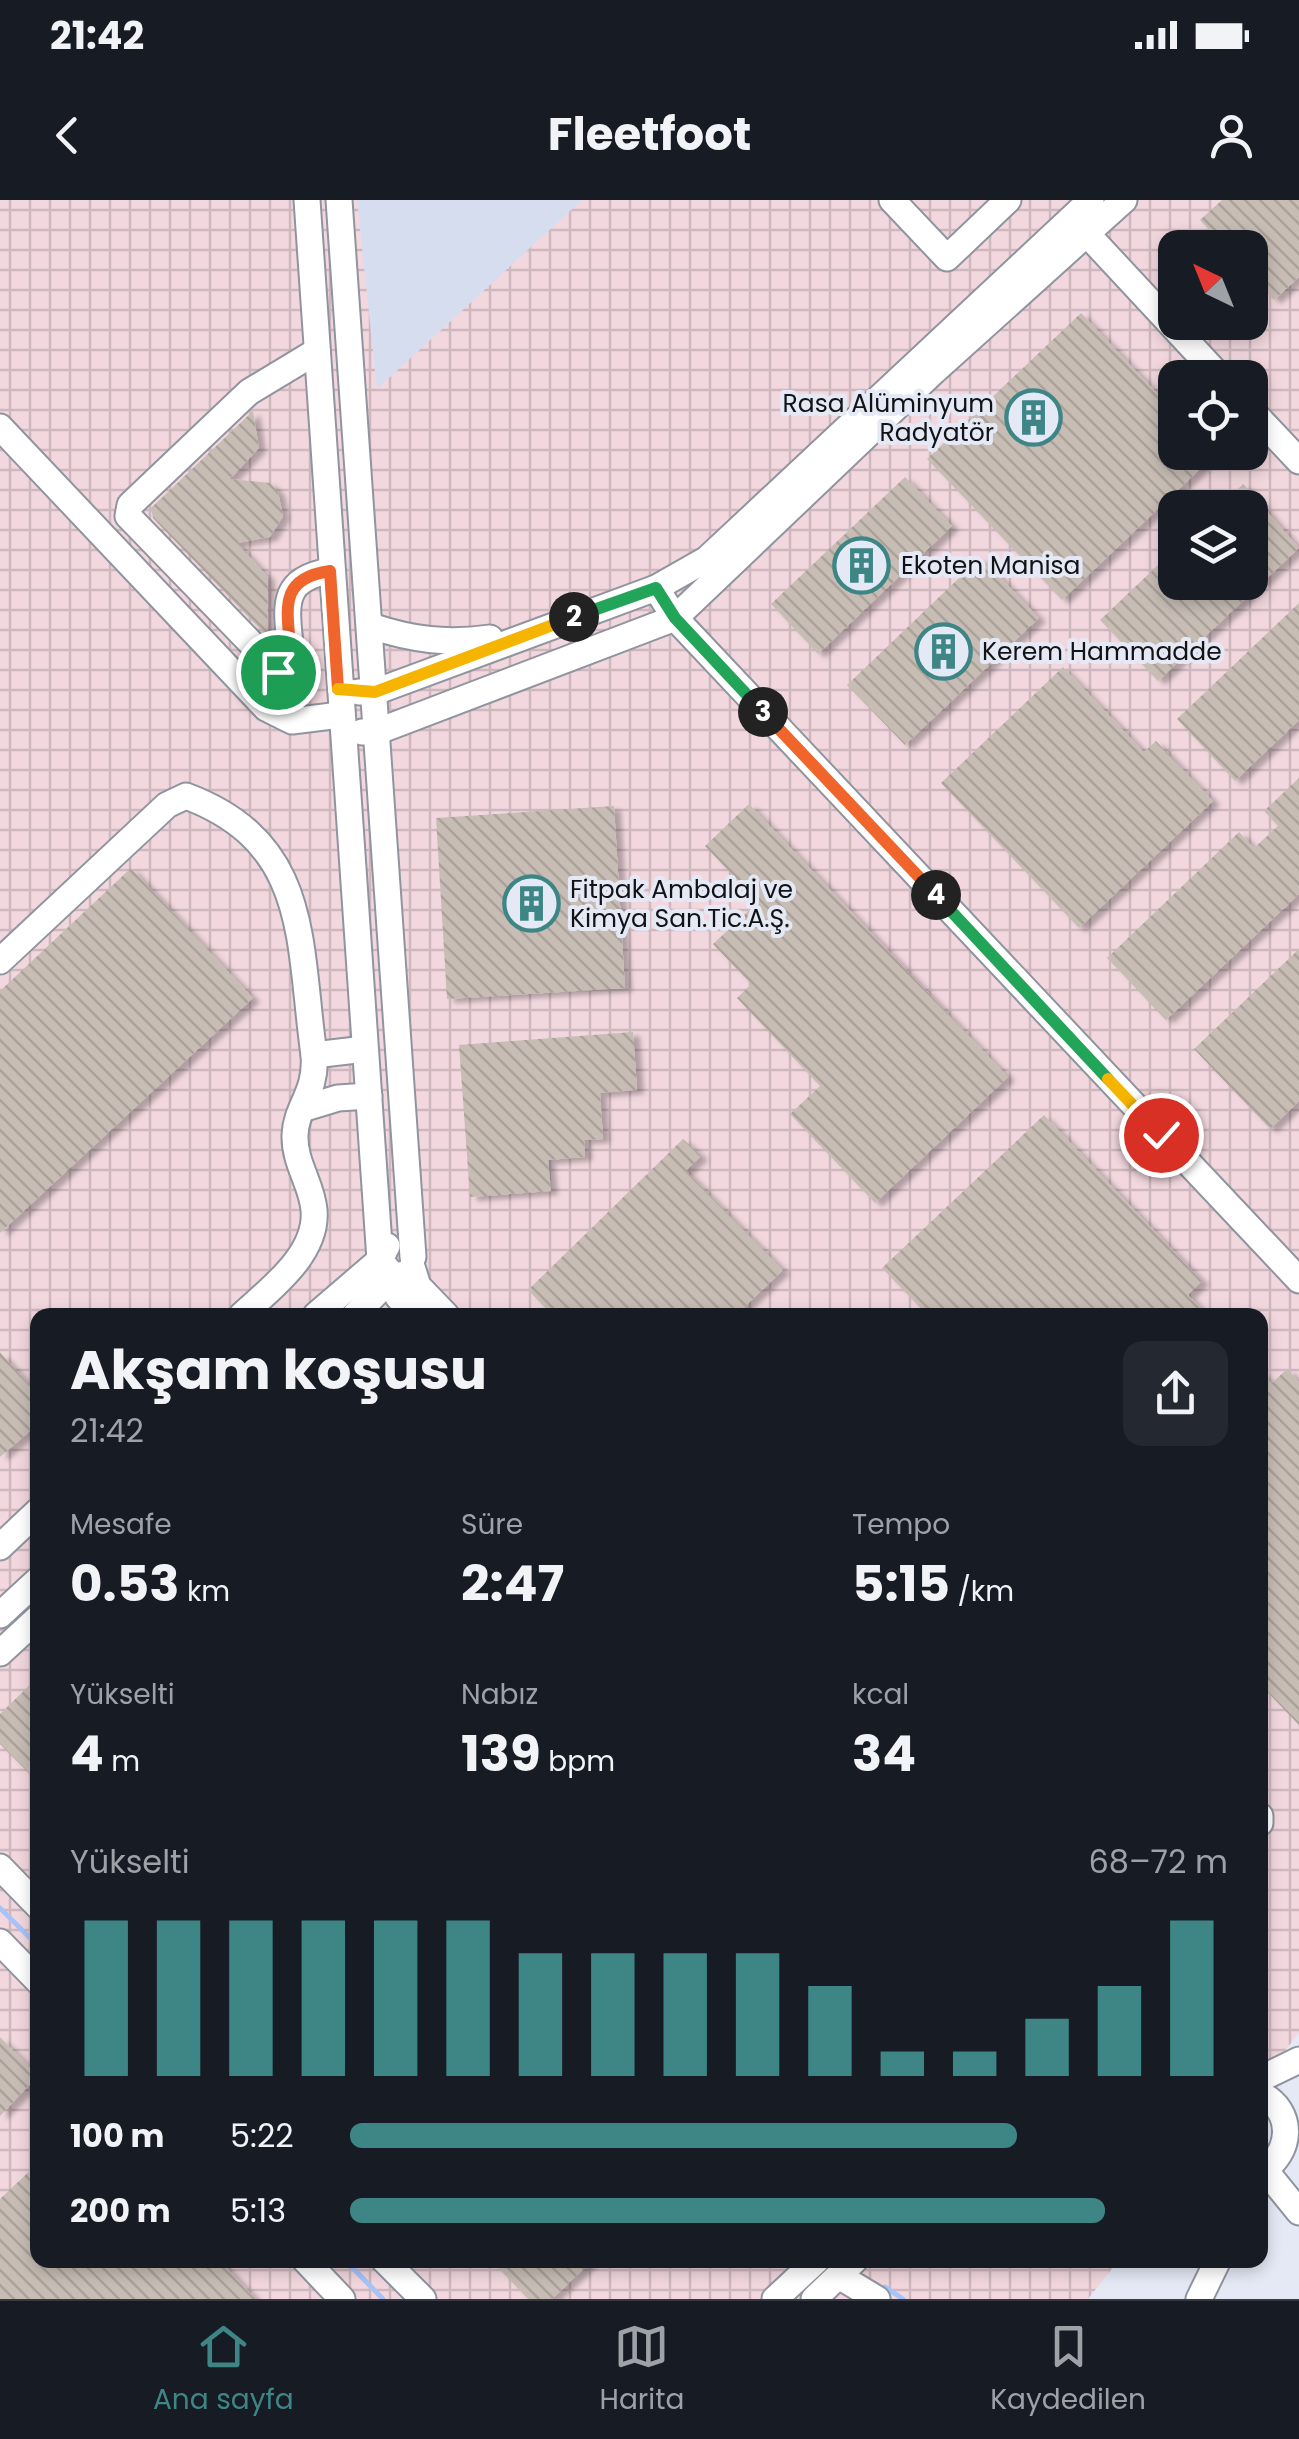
<!DOCTYPE html>
<html lang="tr">
<head>
<meta charset="utf-8">
<style>
	body { margin:0; font-family:Poppins,sans-serif; background:#242831; color:#f1f3f6; height:100vh; display:flex; flex-direction:column; font-size:38px; white-space:nowrap }
	* { box-sizing:border-box; margin:0 }
	p { font-size:32px; color:#9ea1a6 }
	.icon { flex:none; width:55px; height:55px; fill:none; stroke:currentColor; stroke-width:2; stroke-linecap:round; stroke-linejoin:round }
	.map { position:relative; flex:1; overflow:hidden }
	.side { position:absolute; left:30px; top:1108px; width:1238px; height:960px; display:flex; flex-direction:column; background:#171b24; border-radius:20px; box-shadow:0 5px 15px #0003 }
	.side>* { flex:none }
	.needle { width:65px; rotate:317deg }
	.tools { position:absolute; left:1158px; top:30px; display:grid; gap:20px }
	.tools a { display:grid; place-items:center; width:110px; height:110px; border-radius:20px; background:#171b24; box-shadow:0 5px 15px #0003; font-size:50px }
	.pin { position:absolute; display:grid; place-items:center; width:85px; height:85px; color:#fff; margin:-42px; border:5px solid #fff; border-radius:50%; box-shadow:0 2px 10px #0007 }
	.km { position:absolute; width:50px; height:50px; margin:-25px; border-radius:50%; background:#222; color:#fff; font-size:28px; line-height:50px; text-align:center }
	.round { display:grid; place-items:center; flex:none; width:105px; height:105px; border-radius:20px; background:#242831 }
	.head { display:flex; align-items:center; justify-content:space-between; height:170px; padding:0 40px }
	h1 { font-size:55px; font-weight:700; line-height:75px }
	.figures { display:grid; grid-template-columns:repeat(3,1fr); gap:15px; height:170px; padding:10px 40px }
	.figures div { display:grid; align-content:center }
	.figures b { font-size:50px; font-weight:700 }
	.figures small { font-size:28px; font-weight:400 }
	.figures p { font-size:28px }
	.chart { height:280px; padding:20px 40px }
	.chart p { display:flex; justify-content:space-between }
	.chart svg { width:100%; height:180px; margin-top:10px; stroke:#3e8686; stroke-width:6 }
	ul { padding:0 40px; list-style:none; font-size:32px }
	li { display:grid; grid-template-columns:160px 120px 1fr; align-items:center; height:75px }
	li i { height:25px; border-radius:12px; background:#3e8686 }
	.status { display:flex; justify-content:space-between; align-items:center; height:70px; padding:0 50px; background:#171b24; direction:ltr }
	.status svg { height:28px; fill:currentColor }
	header { display:flex; justify-content:space-between; align-items:center; height:130px; padding:0 40px; background:#171b24; font-size:45px; font-weight:700 }
	.menu { display:flex; justify-content:space-around; align-items:center; height:140px; border-top:2px solid #363941; background:#171b24; font-size:28px; color:#9ea1a6 }
	.menu a { display:grid; justify-items:center; gap:5px }
	.menu .selected { color:#3e8686 }
	.map>svg:first-child { display:block }
</style>
</head>
<body>
<div class="status"><b>21:42</b><svg viewBox="0 0 49 12"><path d="M0 12V9h3v3zM5 12V6h3v6zM10 12V3h3v9zM15 12V0h3v12zM26 1h20v11H26zM47 4h2v5h-2z"/></svg></div>
<header><svg class="icon" aria-label="back" viewBox="0 0 24 24"><path d="M15 5l-7 7 7 7"/></svg>Fleetfoot<svg class="icon" aria-label="person" viewBox="0 0 24 24"><circle cx="12" cy="8" r="4"/><path d="M4 21q1-7 8-7t8 7"/></svg></header>
<div class="map">
<svg width="1299" height="2099" viewBox="0 0 1299 2099">
	<defs>
		<pattern id="industrial-grid" width="8" height="8" patternUnits="userSpaceOnUse" patternTransform="scale(2.5)"><rect width="8" height="8" fill="#f2d8de"/><path d="M0 4h8M4 0v8" fill="none" stroke="#ceb8be"/></pattern>
		<pattern id="building-back-hatch" width="6" height="6" patternUnits="userSpaceOnUse" patternTransform="scale(2.5)"><rect width="6" height="6" fill="#c7bdb5"/><path d="M-1 5l2 2M0 0l6 6M5-1l2 2" fill="none" stroke="#aaa29b"/></pattern>
		<filter id="shadow"><feDropShadow dx="7" dy="4" stdDeviation="2.5" flood-color="#0004"/></filter>
	</defs>
	<rect width="100%" height="100%" fill="#e5e9f5"/>
	<path fill="url(#industrial-grid)" fill-rule="evenodd" d="M0,0H1299V1833L1260,1882V1115H38V2060H1119L1088,2099H0ZM1175,48H1250V122H1175ZM1175,178H1250V252H1175ZM1175,308H1250V382H1175Z"/>
	<path fill="#d6ddef" d="M357,0H582L377,189Z"/>
	<g fill="none" stroke-linecap="round" stroke-linejoin="round">
		<g stroke="#a8c3fc" stroke-width="5">
			<path d="M0,1708L38,1746"/>
			<path d="M345,2060L383,2099"/>
			<path d="M885,2087L903,2099"/>
		</g>
	</g>
	<g fill="url(#building-back-hatch)" filter="url(#shadow)">
		<path d="M1222,0H1299V77L1274,100L1250,74V48H1226L1200,20Z"/>
		<path d="M1081,113L1175,212V252H1218L1062,400L927,259Z"/>
		<path d="M253,211L259,248L230,279L270,283L278,292L283,316L270,337L237,343L268,377L267,436L153,318L151,308Z"/>
		<path d="M905,277L952,326L818,454L771,404Z"/>
		<path d="M1243,284L1299,348L1158,481L1100,420L1175,349V382H1250V308H1219Z"/>
		<path d="M981,357L1039,418L905,545L847,485Z"/>
		<path d="M1299,403V520L1235,581L1177,519Z"/>
		<path d="M1063,467L1144,552L1156,541L1213,601L1079,728L941,583Z"/>
		<path d="M1299,578V694L1166,820L1107,758L1239,632L1254,648L1278,626L1264,611Z"/>
		<path d="M749,604L1008,877L875,1003L790,914L820,886L737,798L751,784L713,744L758,702L705,646Z"/>
		<path d="M614,606L625,788L447,799L436,618Z"/>
		<path d="M131,668L253,798L0,1033V791Z"/>
		<path d="M1299,749V901L1270,929L1194,849Z"/>
		<path d="M633,832L637,890L600,893L603,939L584,940L585,957L548,960L551,991L470,997L459,845Z"/>
		<path d="M1044,915L1202,1081L1188,1095L1207,1115H927L882,1068Z"/>
		<path d="M683,939L701,956L686,971L783,1070L736,1115H552L528,1090Z"/>
		<path d="M0,1152L38,1195V1224L0,1257Z"/>
		<path d="M1287,1169L1299,1182V1525L1260,1484V1171L1272,1183Z"/>
		<path d="M38,1477V1582L0,1544V1514Z"/>
		<path d="M0,1837L38,1876L0,1916Z"/>
		<path d="M38,1963V2060H219L256,2099H0V1999Z"/>
		<path d="M491,2060H593L552,2099H528Z"/>
	</g>
	<g fill="none" stroke-linecap="round" stroke-linejoin="round">
		<defs>
			<g id="minor">
				<path d="M307,0L380,1060L393,1076L398,1097L414,1115"/>
				<path d="M339,0L413,1057"/>
				<path d="M892,0L947,58L1008,0"/>
				<path d="M1074,20L1221,178"/>
				<path d="M317,151L249,192L130,305L128,316L279,472L291,459C289,414 274,380 330,371"/>
				<path d="M1250,209L1299,261"/>
				<path d="M0,227L266,508L292,521L340,515"/>
				<path d="M656,388L675,418L1299,1080"/>
				<path d="M371,426C413,440 446,444 490,438"/>
				<path d="M359,492H375L656,388L707,359L1091,0"/>
				<path d="M362,532H376L675,418L931,174L1124,0"/>
				<path d="M0,761L167,605L186,596C311,643 298,742 314,855C317,893 296,906 295,935C294,963 312,984 314,1010C318,1054 270,1089 242,1115"/>
				<path d="M314,855L365,849"/>
				<path d="M305,908L338,898L369,896"/>
				<path d="M412,1067L418,1086L446,1115"/>
				<path d="M316,1115L380,1060L387,1046"/>
				<path d="M355,1115L393,1076L405,1074"/>
				<path d="M0,1347L38,1311"/>
				<path d="M0,1415L38,1380"/>
				<path d="M0,1453L38,1418"/>
				<path d="M1260,1616V1623"/>
				<path d="M0,1667L38,1706"/>
				<path d="M0,1742L38,1781"/>
				<path d="M1260,1879L1299,1860"/>
				<path d="M1260,1894C1295,1910 1293,1954 1260,1972"/>
				<path d="M1260,1979L1265,1970L1299,2012"/>
				<path d="M305,2060L342,2099"/>
				<path d="M384,2060L423,2099"/>
				<path d="M839,2076L877,2099"/>
				<path d="M775,2099L817,2060"/>
				<path d="M814,2099L855,2060"/>
				<path d="M1199,2099L1218,2060"/>
			</g>
		</defs>
		<use href="#minor" stroke="#90949e" stroke-width="29"/>
		<use href="#minor" stroke="#fff" stroke-width="25"/>
	</g>
	<g fill="none" stroke-linecap="round" stroke-linejoin="round">
		<defs>
			<path id="split-1" d="M278,472L291,459C289,414 274,379 330,371L338,489"/>
			<path id="split-2" d="M338,489L375,492L574,417"/>
			<path id="split-3" d="M574,417L656,388L675,418L763,512"/>
			<path id="split-4" d="M763,512L936,695"/>
			<path id="split-5" d="M936,695L1108,879"/>
			<path id="split-6" d="M1108,879L1161,935"/>
		</defs>
		<use href="#split-1" stroke="#fff" stroke-width="20"/>
		<use href="#split-2" stroke="#fff" stroke-width="20"/>
		<use href="#split-3" stroke="#fff" stroke-width="20"/>
		<use href="#split-4" stroke="#fff" stroke-width="20"/>
		<use href="#split-5" stroke="#fff" stroke-width="20"/>
		<use href="#split-6" stroke="#fff" stroke-width="20"/>
		<use href="#split-1" stroke="#f0652b" stroke-width="12"/>
		<use href="#split-2" stroke="#f5b400" stroke-width="12"/>
		<use href="#split-3" stroke="#22a559" stroke-width="12"/>
		<use href="#split-4" stroke="#f0652b" stroke-width="12"/>
		<use href="#split-5" stroke="#22a559" stroke-width="12"/>
		<use href="#split-6" stroke="#f5b400" stroke-width="12"/>
	</g>
	<defs>
		<symbol id="building-ring" viewBox="-11 -11 22 22"><circle r="9.5" fill="#e5e9f5" stroke="#3e8686" stroke-width="1.5"/><path d="M-4-6H4V6H1V3H-1V6H-4ZM-2.5-4.3h1.7v1.8h-1.7ZM.8-4.3h1.7v1.8H.8ZM-2.5-1h1.7V.8h-1.7ZM.8-1h1.7V.8H.8Z" fill="#3e8686"/></symbol>
	</defs>
	<g fill-rule="evenodd">
		<use href="#building-ring" x="1002" y="186" width="63" height="63"/>
		<use href="#building-ring" x="830" y="334" width="63" height="63"/>
		<use href="#building-ring" x="912" y="420" width="63" height="63"/>
		<use href="#building-ring" x="500" y="672" width="63" height="63"/>
	</g>
	<g text-anchor="middle" stroke-width="8" stroke-linejoin="round" paint-order="stroke">
		<g font-size="25" fill="#111317" stroke="#e5e9f5" text-anchor="start">
			<text x="994" y="212" text-anchor="end">Rasa Alüminyum<tspan x="994" dy="29">Radyatör</tspan></text>
			<text x="901" y="374">Ekoten Manisa</text>
			<text x="982" y="460">Kerem Hammadde</text>
			<text x="570" y="698">Fitpak Ambalaj ve<tspan x="570" dy="29">Kimya San.Tic.A.Ş.</tspan></text>
		</g>
	</g>
</svg>
<div class="tools">
<a><svg class="needle" viewBox="-14 -14 28 28"><path d="M0-13l5 13h-10z" fill="#e53935"/><path d="M0 13l5-13h-10z" fill="#9ea1a6"/></svg></a>
<a><svg class="icon" aria-label="locate" viewBox="0 0 24 24"><circle cx="12" cy="12" r="6"/><path d="M12 2v4M12 18v4M2 12h4M18 12h4"/></svg></a>
<a><svg class="icon" aria-label="layers" viewBox="0 0 24 24"><path d="M12 4l9 5-9 5-9-5zM3 14l9 5 9-5"/></svg></a>
</div>
<div class="pin" style="left:278px;top:472px;background:#1e9e55"><svg class="icon" aria-label="arrive" viewBox="0 0 24 24"><path d="M6 21V4h12l-3 4 3 4H6"/></svg></div>
<div class="pin" style="left:1161px;top:935px;background:#d93025"><svg class="icon" aria-label="check" viewBox="0 0 24 24"><path d="M5 12l5 5 9-10"/></svg></div>
<b class="km" style="left:574px;top:417px">2</b>
<b class="km" style="left:763px;top:512px">3</b>
<b class="km" style="left:936px;top:695px">4</b>
<section class="side">
<div class="head"><div><h1>Akşam koşusu</h1><p>21:42</p></div><a class="round"><svg class="icon" aria-label="share" viewBox="0 0 24 24"><path d="M12 15V3M7 8l5-5 5 5M5 13v7h14v-7"/></svg></a></div>
<div class="figures">
<div><p>Mesafe</p><b>0.53<small> km</small></b></div>
<div><p>Süre</p><b>2:47</b></div>
<div><p>Tempo</p><b>5:15<small> /km</small></b></div>
</div>
<div class="figures">
<div><p>Yükselti</p><b>4<small> m</small></b></div>
<div><p>Nabız</p><b>139<small> bpm</small></b></div>
<div><p>kcal</p><b>34</b></div>
</div>
<div class="chart"><p><span>Yükselti</span>68–72 m</p>
<svg viewBox="0 0 160 44" preserveAspectRatio="none"><path d="M5 44V6M15 44V6M25 44V6M35 44V6M45 44V6M55 44V6M65 44V14M75 44V14M85 44V14M95 44V14M105 44V22M115 44V38M125 44V38M135 44V30M145 44V22M155 44V6"/></svg>
</div>
<ul>
<li><b>100 m</b>5:22<i style="width:76%"></i></li>
<li><b>200 m</b>5:13<i style="width:86%"></i></li>
</ul>
</section>
</div>
<nav class="menu">
<a class="selected"><svg class="icon" aria-label="home" viewBox="0 0 24 24"><path d="M3 11l9-7 9 7M6 9v11h12V9"/></svg>Ana sayfa</a>
<a><svg class="icon" aria-label="map" viewBox="0 0 24 24"><path d="M3 6l6-2 6 2 6-2v14l-6 2-6-2-6 2zM9 4v14M15 6v14"/></svg>Harita</a>
<a><svg class="icon" aria-label="saved" viewBox="0 0 24 24"><path d="M7 4h10v16l-5-4-5 4z"/></svg>Kaydedilen</a>
</nav>
</body>
</html>
